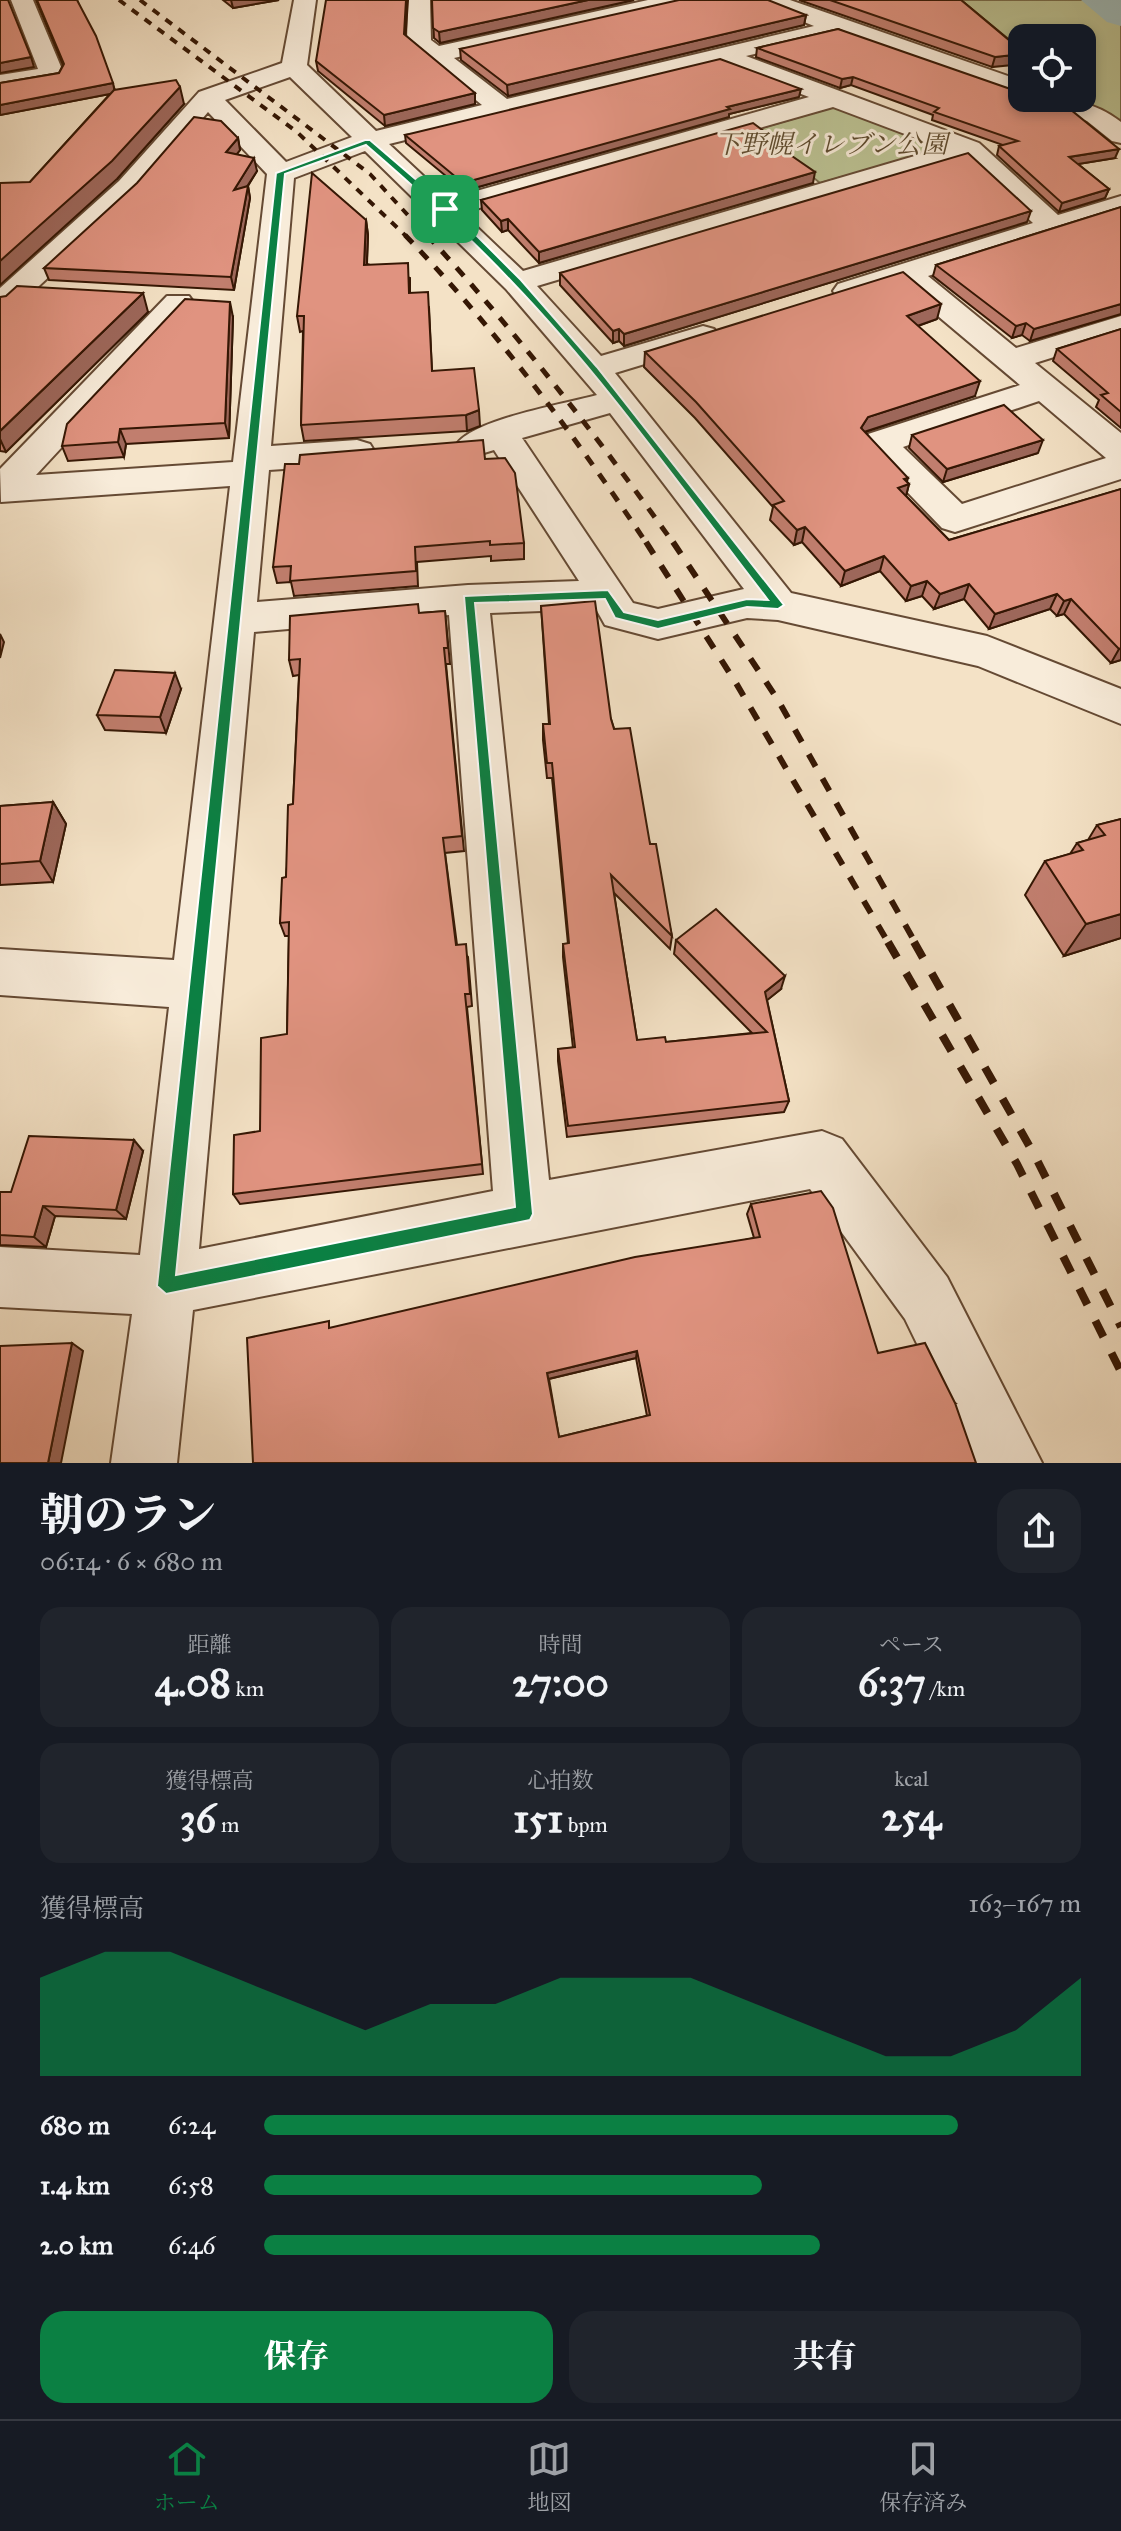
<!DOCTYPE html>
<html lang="ja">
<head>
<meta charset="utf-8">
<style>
	body { margin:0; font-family:"IM FELL Great Primer","Noto Serif JP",serif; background:#20242c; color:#f1f3f6; height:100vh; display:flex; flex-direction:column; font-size:30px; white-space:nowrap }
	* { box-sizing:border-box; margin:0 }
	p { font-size:26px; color:#9ea1a6 }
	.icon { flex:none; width:44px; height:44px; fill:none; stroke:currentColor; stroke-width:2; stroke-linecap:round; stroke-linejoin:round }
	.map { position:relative; height:1463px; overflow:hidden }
	.drawer { display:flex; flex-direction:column; background:#171b24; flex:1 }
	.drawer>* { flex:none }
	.buttons { position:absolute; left:1008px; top:24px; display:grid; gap:16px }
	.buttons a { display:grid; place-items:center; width:88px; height:88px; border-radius:16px; background:#171b24; box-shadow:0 4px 12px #0003; font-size:40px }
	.pin { position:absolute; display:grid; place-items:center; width:68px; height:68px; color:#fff; margin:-34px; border-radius:16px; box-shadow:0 4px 12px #0006 }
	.round { display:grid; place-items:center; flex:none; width:84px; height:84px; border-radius:24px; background:#20242c }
	.head { display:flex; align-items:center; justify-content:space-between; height:136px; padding:0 40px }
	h1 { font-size:44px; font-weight:800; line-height:60px }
	.metrics { display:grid; grid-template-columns:repeat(3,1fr); gap:12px; height:136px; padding:8px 40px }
	.metrics div { display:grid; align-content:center; border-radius:20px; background:#20242c; text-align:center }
	.metrics b { font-size:40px; font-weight:800 }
	.metrics small { font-size:22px; font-weight:400 }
	.metrics p { font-size:22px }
	.chart { height:224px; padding:16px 40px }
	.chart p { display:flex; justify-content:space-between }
	.chart svg { width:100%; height:144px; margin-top:8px; fill:#0b8043; opacity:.7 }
	.primary-button { display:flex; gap:16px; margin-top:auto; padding:16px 40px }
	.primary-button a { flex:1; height:92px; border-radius:24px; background:#0b8043; color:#fff; font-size:32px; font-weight:800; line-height:92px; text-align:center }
	.primary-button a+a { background:#20242c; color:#f1f3f6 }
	ul { padding:0 40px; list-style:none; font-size:26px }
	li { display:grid; grid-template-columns:128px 96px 1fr; align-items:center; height:60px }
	li i { height:20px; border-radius:10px; background:#0b8043 }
	.dock { display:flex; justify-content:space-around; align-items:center; height:112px; border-top:2px solid #363941; background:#171b24; font-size:22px; color:#9ea1a6 }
	.dock a { display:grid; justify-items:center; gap:4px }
	.dock .selected { color:#0b8043 }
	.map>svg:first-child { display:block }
</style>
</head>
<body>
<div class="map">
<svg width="1121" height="1463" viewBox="0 0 1121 1463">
	<rect width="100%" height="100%" fill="#f4e2c6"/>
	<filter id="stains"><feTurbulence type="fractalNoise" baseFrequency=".0025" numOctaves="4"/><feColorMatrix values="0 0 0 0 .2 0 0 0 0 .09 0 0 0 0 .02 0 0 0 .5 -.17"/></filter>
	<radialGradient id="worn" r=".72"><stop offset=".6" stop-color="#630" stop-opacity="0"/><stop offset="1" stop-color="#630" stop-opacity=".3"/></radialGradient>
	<g fill="#bcc394" stroke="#786d4c" stroke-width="2">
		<path d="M961,0H1121V129L1080,98L1082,38H1022V50Z"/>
		<path d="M834,107L947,148L820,183L755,130Z"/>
	</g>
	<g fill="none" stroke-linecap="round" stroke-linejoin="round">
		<path fill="#9ebcbc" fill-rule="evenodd" d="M1081,0H1121V26L1107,22Z"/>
		<defs>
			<g id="minor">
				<path d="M11,0H33L64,74L61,79L0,91V75L38,69Z"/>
				<path d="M294,0H316L307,65L376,131L482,105L411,47L407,42L408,0H430L431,40L439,46L648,0H690L679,7L454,58L507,99L814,26L762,5L759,0H790L1022,81V97L837,34L746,56L979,143L1058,215L1121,196V214L928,276L1016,348L1121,316V336L1035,363L1121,433V479L955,532L942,528L860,443L865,435L1020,385L901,285L849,300L838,298L833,291L838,284L1033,223L964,159L537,286L601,356L703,326L714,329L719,336L714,343L615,373L791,593L987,636L1121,689V724L978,666L778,620L747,618L658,639L605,625L596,609L490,613L549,1180L822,1131L842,1139L947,1277L1042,1463H975L905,1319L810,1189L193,1310L177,1463H111L132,1314L0,1307V1247L140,1255L169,1007L0,995V949L174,960L230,486L1,502L0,469L167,296H189L194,303L189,310L36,475L233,462L267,174L208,112L139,193L11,312L0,314V288L119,181L199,92L282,63ZM719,63L809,97L448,199L389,144ZM290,77L352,137L286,162L225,100ZM833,107L942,148L523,271L462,213ZM365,151L506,289L597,395C565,404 473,419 456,445L461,453L474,456L494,450L579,581L468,585L257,602L269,470L357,464L370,460L375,452L370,444L357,440L271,446L294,178ZM1039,401L1106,458L962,504L903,447ZM610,413L744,589L658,609L633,603L522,438ZM449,615L493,1191L199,1249L254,632Z"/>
				<path d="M1034,98C1068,98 1094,101 1121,122V143L1112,141L1087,121L1038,103Z"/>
			</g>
		</defs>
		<use href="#minor" stroke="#654a34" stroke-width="4"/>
		<use href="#minor" fill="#f8ecda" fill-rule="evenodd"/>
		<g stroke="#351704" stroke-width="4" stroke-dasharray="8 8" stroke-linecap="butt">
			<path d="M119,0L297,132L407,237"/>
			<path d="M140,0L370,174L428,237"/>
		</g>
		<g stroke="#351704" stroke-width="5" stroke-dasharray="11 11" stroke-linecap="butt">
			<path d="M405,235C496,329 575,436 647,544"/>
			<path d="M427,235C517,333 597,436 674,544"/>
		</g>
		<g stroke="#351704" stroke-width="6" stroke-dasharray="14 14" stroke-linecap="butt">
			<path d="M646,542L736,683L889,944"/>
			<path d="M673,542L778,700L916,944"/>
		</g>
		<g stroke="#351704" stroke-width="8" stroke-dasharray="18 18" stroke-linecap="butt">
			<path d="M888,942L1017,1164L1121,1372"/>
			<path d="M914,942L1035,1156L1121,1327"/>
		</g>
	</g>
	<g fill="#c17e6e" stroke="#351704" stroke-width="2" fill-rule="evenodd">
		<path d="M36,0H77L115,90L184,104L117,179L30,182L110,94L0,115V83L59,73L63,65Z"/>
		<path d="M223,0H279L233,8Z"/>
		<path d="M432,0H634L440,43L434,38Z"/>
		<path d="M799,0H961L1022,51L992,67Z"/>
		<path d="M806,15L804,25L508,96L461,60L460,49Z"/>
		<path d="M838,29L1115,158L1078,164L1109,189L1105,198L1059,212L997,155L999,146L1003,145L932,120L933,115L851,85L840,88L756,57L757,48Z"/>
		<path d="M405,35L475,104L385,126L318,71L316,61Z"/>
		<path d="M799,97L729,114V117L464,191L406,143L405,135Z"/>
		<path d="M238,138L240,150L237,154L257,171L248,186L250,198L234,290L49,280L44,268Z"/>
		<path d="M777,145L813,183L539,263L508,230L502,232L482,210L481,200Z"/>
		<path d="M1121,207V314L1030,341L1022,335L1012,338L933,276L936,265Z"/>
		<path d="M366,220L368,235L367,264L410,278V293L429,307L432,371L480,426L467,431L304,441L301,425L303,331L300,332L297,316Z"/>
		<path d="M1027,222L624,346L619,341L613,343L560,285V273Z"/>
		<path d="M0,297L148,312L6,452L0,451Z"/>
		<path d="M233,317L229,438L126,444L124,457L68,461L62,446Z"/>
		<path d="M937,319L918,326L975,396L865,432L909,484L906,496L949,540L1121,489V660L1111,663L1064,614L1057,616L1050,609L989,629L964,599L934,609L922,596L906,601L880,571L841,586L802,542L794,545L770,520L773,507L695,418L644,367L645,352Z"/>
		<path d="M1121,329V428L1096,407L1099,400L1053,361L1057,349Z"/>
		<path d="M912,435L1038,453L943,482L909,448Z"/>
		<path d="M485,459L524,543V559L491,561V556L417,562L418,586L294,596L291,582L277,583L273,567Z"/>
		<path d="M541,606L611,719L650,844L672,936L670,949L614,893L637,1040L666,1042L752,1033L674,954L676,940L781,989L767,1000L789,1101L784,1112L567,1137L558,1061V1049L573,1048L563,957V944H568L552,778H547L543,740V724H549Z"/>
		<path d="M445,611L450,664H446L464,851L445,853L457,945L468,957L472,1006L467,1007L483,1174L240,1204L233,1194L260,1131L287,1034L289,936H285L280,923L286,877L293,804L299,675L293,676L289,660L420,613Z"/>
		<path d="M181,689L166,733L105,730L97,715Z"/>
		<path d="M53,802L66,824L53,882L0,885V806Z"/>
		<path d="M1121,819V938L1064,956L1025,895L1045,861L1070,854L1077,843L1088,840L1097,825Z"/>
		<path d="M143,1151L126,1219L55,1216L46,1247L0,1245V1192H11Z"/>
		<path d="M751,1204L878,1353L955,1403L253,1463L333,1328L754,1238L747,1214ZM636,1358L647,1416L559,1437L549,1379Z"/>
	</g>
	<g fill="#9d675a" stroke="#351704" stroke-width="2">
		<path d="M231,0H279L233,8Z"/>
		<path d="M406,0H408L405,44L404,34Z"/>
		<path d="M588,0H634L440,43L439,32Z"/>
		<path d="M806,15L804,25L508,96L507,85Z"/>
		<path d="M1022,54V64L992,67L995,57Z"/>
		<path d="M31,57L34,67L0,73V63Z"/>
		<path d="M853,77L851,85L840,88L842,79Z"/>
		<path d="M113,83L115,93L0,115V105Z"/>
		<path d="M180,87L184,104L117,179L0,285V261Z"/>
		<path d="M801,89L799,97L729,114V117L464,191L463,183L727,107Z"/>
		<path d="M475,93V104L385,126L384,115Z"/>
		<path d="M238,138L240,150L229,164L226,152Z"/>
		<path d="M1119,149L1115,158L1066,166L1069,157Z"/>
		<path d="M254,158L257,171L237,202L234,190Z"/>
		<path d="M815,172L813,183L539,263V252Z"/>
		<path d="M248,186L250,198L234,290L231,277Z"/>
		<path d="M1109,189L1105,198L1059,212L1062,203Z"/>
		<path d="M1031,211L1027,222L624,346V334Z"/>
		<path d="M508,219V230L502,232L501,221Z"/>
		<path d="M366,220L368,235L366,280L364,265Z"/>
		<path d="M143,293L148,312L6,452L0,439V431Z"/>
		<path d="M230,302L233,317L229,438L225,423Z"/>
		<path d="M941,304L937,319L903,331L907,316Z"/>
		<path d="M1121,304V314L1030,341L1034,329Z"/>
		<path d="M1026,323L1022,335L1012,338L1016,326Z"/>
		<path d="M619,329V341L613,343V331Z"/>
		<path d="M980,381L975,396L864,432L861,428L868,417Z"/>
		<path d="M479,410L480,426L467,431L466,415Z"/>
		<path d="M120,429L126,444L124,457L118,442Z"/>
		<path d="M1043,440L1038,453L943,482L947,469Z"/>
		<path d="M908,478L906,485L909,484L905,500L898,488L904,479Z"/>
		<path d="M805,527L802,542L794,545L797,530Z"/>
		<path d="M884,556L880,571L841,586L845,571Z"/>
		<path d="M927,581L922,596L906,601L911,586Z"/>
		<path d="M969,584L964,599L934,609L940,594Z"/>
		<path d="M1057,594L1050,609L989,629L995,614Z"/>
		<path d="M1071,599L1064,614L1057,616L1064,601Z"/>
		<path d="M0,634L4,642L0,658Z"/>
		<path d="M1121,648V660L1111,663L1119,649Z"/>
		<path d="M175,673L181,689L166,733L160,717Z"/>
		<path d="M53,802L66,824L53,882L40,861Z"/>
		<path d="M1121,914V938L1064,956L1086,924Z"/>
		<path d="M785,976L781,989L761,1005L765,992Z"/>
		<path d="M134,1140L143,1151L126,1219L116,1210Z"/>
		<path d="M43,1206L55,1216L46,1247L34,1237Z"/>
		<path d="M72,1343L83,1351L61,1463H48Z"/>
		<path d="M637,1351L636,1358L548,1379L547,1373Z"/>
	</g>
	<g fill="#e09380" stroke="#351704" stroke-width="2" fill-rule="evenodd">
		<path d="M0,0H8L31,57L0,63Z"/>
		<path d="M37,0H77L96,36L113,83L0,105V83L59,73L64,64Z"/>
		<path d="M326,0H406L404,34L475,93L384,115L316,61Z"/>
		<path d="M432,0H588L439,32L433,28Z"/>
		<path d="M679,0H768L806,15L507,85L460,49Z"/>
		<path d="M830,0H961L1022,51V54L995,57Z"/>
		<path d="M838,29L1022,93V98H1038L1071,110L1119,149L1069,157L1109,189L1062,203L999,146L1018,141L934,112L939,108L853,77L842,79L757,48Z"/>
		<path d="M720,59L801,89L727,107L730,109L463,183L405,135Z"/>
		<path d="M176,80L180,87L112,161L0,261V183L30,182L114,90Z"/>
		<path d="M194,117L221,121L238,138L226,152L254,158L234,190L248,186L231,277L44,268L137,183Z"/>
		<path d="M753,123L777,141L773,143L815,172L539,252L508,219L501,221L481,200Z"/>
		<path d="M968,153L1031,211L624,334L619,329L613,331L560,273Z"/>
		<path d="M312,173L366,220L364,265L408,263L409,293L428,292L432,371L474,368L479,410L466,415L301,425L304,316H297Z"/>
		<path d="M1121,207V304L1034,329L1026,323L1016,326L936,265Z"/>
		<path d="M903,272L941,304L907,316L980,381L868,417L861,428L908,478L904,479L909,484L898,488L949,540L1121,489V648L1119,649L1071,599L1064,601L1057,594L995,614L969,584L940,594L927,581L911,586L884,556L845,571L805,527L797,530L773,505L784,501L696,402L645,352Z"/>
		<path d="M17,286L143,293L0,431V297L6,296Z"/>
		<path d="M185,299L230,302L225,423L120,429L118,442L62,446L67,424Z"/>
		<path d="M1121,329V412L1101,395L1108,393L1057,349Z"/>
		<path d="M1004,405L1043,440L947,469L912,435Z"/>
		<path d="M483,440L485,459L505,458L515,473L524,543L490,545V541L415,547L416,571L290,581L291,566L273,567L285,464H299L300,455Z"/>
		<path d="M595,601L611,719L614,729L630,728L650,844H656L672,936L611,875L637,1040L665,1037L666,1042L767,1032L676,940L716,909L785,976L765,992L789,1101L568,1126L558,1049L575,1047L563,944L569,943L552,763H547L543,724H550L541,606Z"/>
		<path d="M418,604L419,613L445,611L448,648H444L462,836L443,838L456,945L466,944L470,994H465L482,1164L233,1194L234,1135L260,1131L261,1038L287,1034L289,922L280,923L282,878L286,877L288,805L293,804L300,659L289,660L290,616Z"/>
		<path d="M115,670L175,673L160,717L97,715Z"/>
		<path d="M53,802L40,861L0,864V806Z"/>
		<path d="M1121,819V914L1086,924L1045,861L1083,850L1077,843L1105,835L1097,825Z"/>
		<path d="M29,1136L134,1140L116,1210L43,1206L34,1237L0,1235V1192H11Z"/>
		<path d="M821,1191L833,1208L878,1353L925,1343L955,1403L976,1463H253L247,1338L329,1321V1328L635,1257L760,1237L751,1204ZM637,1351L650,1415L559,1437L547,1373Z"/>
		<path d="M72,1343L48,1463H0V1346Z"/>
	</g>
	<path fill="#0b8043" stroke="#fff" stroke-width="2" fill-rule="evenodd" d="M365,140H370L448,207L521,280L597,367L784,605L778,609L747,607L658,629L615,618L605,599L475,603L533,1214L530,1220L166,1294L157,1286L276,173ZM366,145C417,189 466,233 512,282C606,380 685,493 768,600L747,599L658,620L624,612L608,590L464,596L515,1207L176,1275L285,174Z"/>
	<g text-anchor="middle" stroke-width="6" stroke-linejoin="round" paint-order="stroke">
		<g font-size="26" font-style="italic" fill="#5e4b2f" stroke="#f8ecda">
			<text x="831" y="153">下野幌イレブン公園</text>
		</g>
	</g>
	<rect width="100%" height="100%" filter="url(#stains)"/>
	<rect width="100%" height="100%" fill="url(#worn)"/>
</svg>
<div class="buttons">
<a><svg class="icon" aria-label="locate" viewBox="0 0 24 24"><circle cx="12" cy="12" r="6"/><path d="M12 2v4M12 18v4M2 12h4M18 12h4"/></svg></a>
</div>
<div class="pin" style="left:445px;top:209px;background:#1e9e55"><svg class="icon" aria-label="arrive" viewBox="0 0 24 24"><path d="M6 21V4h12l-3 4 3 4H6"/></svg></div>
</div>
<section class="drawer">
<div class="head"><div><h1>朝のラン</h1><p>06:14 · 6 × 680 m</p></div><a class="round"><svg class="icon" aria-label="share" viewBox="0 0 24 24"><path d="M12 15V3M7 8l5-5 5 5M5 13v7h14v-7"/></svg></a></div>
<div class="metrics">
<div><p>距離</p><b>4.08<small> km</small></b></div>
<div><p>時間</p><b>27:00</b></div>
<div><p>ペース</p><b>6:37<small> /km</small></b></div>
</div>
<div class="metrics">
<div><p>獲得標高</p><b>36<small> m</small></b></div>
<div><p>心拍数</p><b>151<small> bpm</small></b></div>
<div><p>kcal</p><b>254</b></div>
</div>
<div class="chart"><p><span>獲得標高</span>163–167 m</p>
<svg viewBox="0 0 160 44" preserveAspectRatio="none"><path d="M0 44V14L10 6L20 6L30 14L40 22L50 30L60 22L70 22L80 14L90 14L100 14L110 22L120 30L130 38L140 38L150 30L160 14V44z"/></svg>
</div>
<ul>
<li><b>680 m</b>6:24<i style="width:85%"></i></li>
<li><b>1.4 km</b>6:58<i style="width:61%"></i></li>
<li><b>2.0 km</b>6:46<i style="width:68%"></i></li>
</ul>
<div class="primary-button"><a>保存</a><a>共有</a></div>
</section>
<nav class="dock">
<a class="selected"><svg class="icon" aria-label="home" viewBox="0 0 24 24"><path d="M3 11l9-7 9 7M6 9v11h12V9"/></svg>ホーム</a>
<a><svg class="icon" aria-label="map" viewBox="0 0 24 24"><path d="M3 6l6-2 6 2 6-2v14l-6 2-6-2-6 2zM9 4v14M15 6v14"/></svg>地図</a>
<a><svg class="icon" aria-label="saved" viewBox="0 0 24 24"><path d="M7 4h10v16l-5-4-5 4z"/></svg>保存済み</a>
</nav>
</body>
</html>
